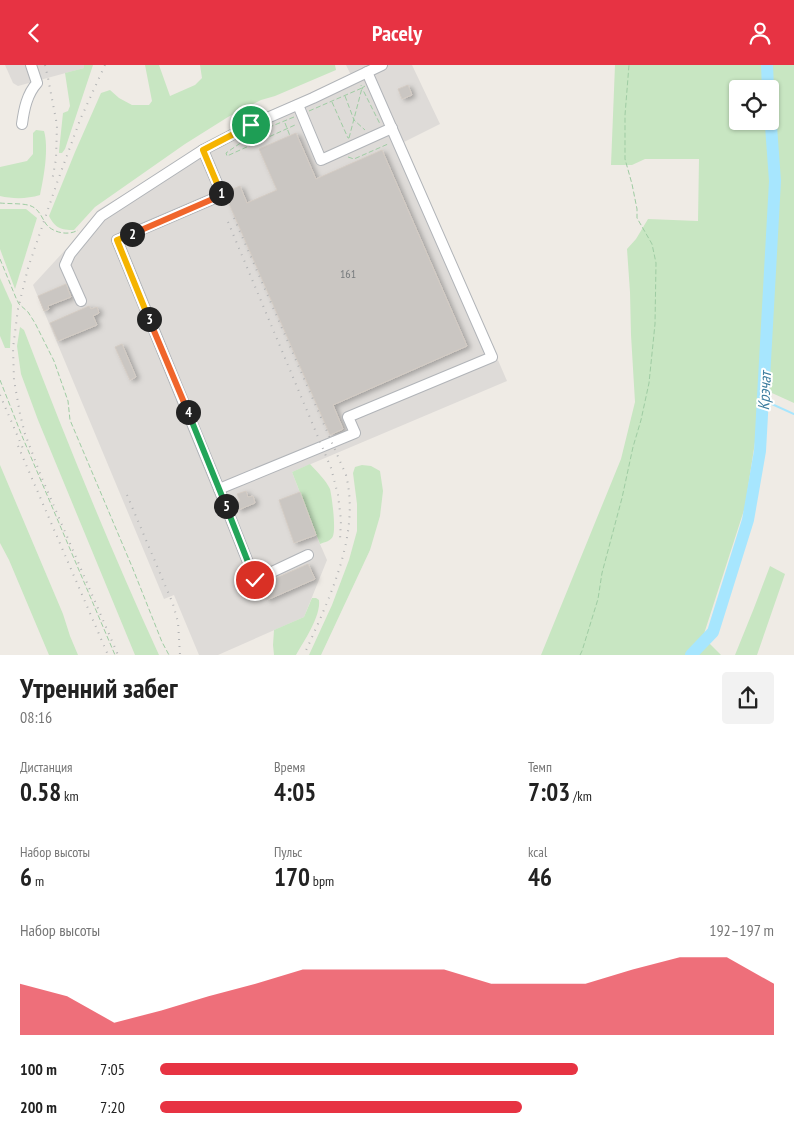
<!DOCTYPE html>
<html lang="ru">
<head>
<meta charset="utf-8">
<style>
	body { margin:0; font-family:"PT Sans Narrow",sans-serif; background:#f2f2f2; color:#222; height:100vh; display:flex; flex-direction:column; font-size:19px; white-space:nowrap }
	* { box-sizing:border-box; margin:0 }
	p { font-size:16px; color:#767676 }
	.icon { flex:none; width:28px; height:28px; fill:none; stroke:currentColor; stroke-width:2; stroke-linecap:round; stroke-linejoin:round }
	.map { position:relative; height:590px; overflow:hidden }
	.details { display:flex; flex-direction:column; background:#fff; flex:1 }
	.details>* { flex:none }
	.tools { position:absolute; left:729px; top:15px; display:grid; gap:10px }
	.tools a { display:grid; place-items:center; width:50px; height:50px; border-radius:5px; background:#fff; box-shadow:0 1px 4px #0004; font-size:25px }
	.pin { position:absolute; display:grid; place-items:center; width:42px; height:42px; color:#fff; margin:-21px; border:2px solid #fff; border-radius:50%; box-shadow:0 1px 5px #0007 }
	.km { position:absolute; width:25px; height:25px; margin:-12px; border-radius:50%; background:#222; color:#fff; font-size:14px; line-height:25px; text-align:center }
	.round { display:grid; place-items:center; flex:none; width:52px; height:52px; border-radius:5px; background:#f2f2f2 }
	.head { display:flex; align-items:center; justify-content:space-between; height:85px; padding:0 20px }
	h1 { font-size:28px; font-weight:600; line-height:38px }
	.metrics { display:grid; grid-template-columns:repeat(3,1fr); gap:8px; height:85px; padding:5px 20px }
	.metrics div { display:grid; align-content:center }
	.metrics b { font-size:25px; font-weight:600 }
	.metrics small { font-size:14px; font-weight:400 }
	.metrics p { font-size:14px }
	.chart { height:140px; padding:10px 20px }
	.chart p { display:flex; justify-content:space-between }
	.chart svg { width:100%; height:90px; margin-top:5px; fill:#e73343; opacity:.7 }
	ul { padding:0 20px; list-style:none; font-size:16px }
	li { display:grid; grid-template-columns:80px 60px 1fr; align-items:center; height:38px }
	li i { height:12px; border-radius:6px; background:#e73343 }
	header { display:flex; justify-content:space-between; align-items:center; height:65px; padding:0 20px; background:#e73343; color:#fff; font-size:22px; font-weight:600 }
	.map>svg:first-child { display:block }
</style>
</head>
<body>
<header><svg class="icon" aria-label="back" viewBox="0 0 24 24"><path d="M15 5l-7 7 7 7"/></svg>Pacely<svg class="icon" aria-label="person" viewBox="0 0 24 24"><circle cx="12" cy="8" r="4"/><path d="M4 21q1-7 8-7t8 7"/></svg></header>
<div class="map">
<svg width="794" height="590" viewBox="0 0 794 590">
	<defs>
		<filter id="shadow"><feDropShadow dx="3.5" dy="2" stdDeviation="2.5" flood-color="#0004"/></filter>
	</defs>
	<rect width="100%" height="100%" fill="#efebe5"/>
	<g fill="#dedbd8">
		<path d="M5,0H84V3L18,21L13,18Z"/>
		<path d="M346,0H412L440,59L404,77L507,316L292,407L316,470L327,495L304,552L218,590H199L174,530L164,534L33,220L67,183L98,145L244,57L351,10Z"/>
	</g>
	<g fill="#c8e6c2" fill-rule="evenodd">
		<path d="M84,0H93L65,84L62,88H59V86L63,48L68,46L70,41L65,8L84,3Z"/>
		<path d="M145,0H159L170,31L195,20L202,13L200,0H335L336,5L275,31L261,35L228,52L185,79L95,142L74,165C61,165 55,163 49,151L75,87L101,28L110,25L119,33L132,40H149L152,36Z"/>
		<path d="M615,0H794V338L761,323L759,351L745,442L703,572L721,590H541L621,394L635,337L631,270L630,227L627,184L636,174L648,154L698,156L699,94H645L632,100H611ZM738,24H770V56H738Z"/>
		<path d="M36,65L44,66C49,83 44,112 40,130C27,134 13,134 0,131V102L27,96L33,89V68Z"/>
		<path d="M0,144H26L37,153L15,224L0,184Z"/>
		<path d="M0,213L12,240L10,283H5L0,271Z"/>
		<path d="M20,262L24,265C66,375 110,483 159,590H135L38,355L21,309L17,281Z"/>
		<path d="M310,399C316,406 326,415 330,424C332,432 336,463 333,471C331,476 325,477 320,479L292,407Z"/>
		<path d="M0,400L63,549L70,571L78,590H49L9,495L0,478Z"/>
		<path d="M362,400L371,401L380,406L383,426L380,451L370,485L321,590H309L332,540L349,495L357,466V439L353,408L355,402Z"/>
		<path d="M770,501L785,509L757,590H735L754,543Z"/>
		<path d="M312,533H316L319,535C321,551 304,576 296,590H274L273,580L274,565L304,552Z"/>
	</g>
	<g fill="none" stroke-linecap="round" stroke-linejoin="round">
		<path stroke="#a7e6fe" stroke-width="2" d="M763,335L794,349"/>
		<g stroke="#a7e6fe" stroke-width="12">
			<path d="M767,0L768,24"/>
			<path d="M691,590L713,567L748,455L760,386L775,116L770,47"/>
		</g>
	</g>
	<g fill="#cac6c2" stroke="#d4ccc4" filter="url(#shadow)">
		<path d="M408,20L412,30L402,34L398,24Z"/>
		<path d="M296,68L316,114L382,85L467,281L333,340L343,364L330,370L227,134L229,130L228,126L240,121L247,138L277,125L259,84Z"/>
		<path d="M66,219L71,232L48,241L49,244L44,246L38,231Z"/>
		<path d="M89,241L91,244L97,242L99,248L93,251L97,260L58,276L50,258Z"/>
		<path d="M122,279L136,312L130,315L115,282Z"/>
		<path d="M246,426L248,432L253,431L255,438L238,445L236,438L240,436L237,429Z"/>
		<path d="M300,427L316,470L294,478L279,435Z"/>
		<path d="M308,499L315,514L267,535L260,520Z"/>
	</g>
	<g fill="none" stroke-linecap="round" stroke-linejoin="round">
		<defs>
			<g id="minor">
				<path d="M298,40L321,95L392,63"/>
				<path d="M22,59C24,44 27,29 37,18L31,0"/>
				<path d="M81,236L65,200L70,189L101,151L203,85"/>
				<path d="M219,424L355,368L348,352L492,292L367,7"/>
				<path d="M308,490L255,515L219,424L117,175L222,130L203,85L251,60L313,33L382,0"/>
			</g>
		</defs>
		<use href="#minor" stroke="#b1b4b8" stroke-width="12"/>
		<g stroke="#9fcca3" stroke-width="1" stroke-dasharray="5 2.5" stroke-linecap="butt">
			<path d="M365,21L362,23L380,59"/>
			<path d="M345,31L354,55L365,65"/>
			<path d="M332,37L348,73H349"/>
			<path d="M309,46L362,23L361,20"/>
			<path d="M294,52L255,68L226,88L227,91L295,60L297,61"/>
			<path d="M285,58L290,71"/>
			<path d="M349,73L362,23"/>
			<path d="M348,92L354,94L388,79"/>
			<path d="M0,138C9,139 24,138 31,141C39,144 42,153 46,159C53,168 69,171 78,165"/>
			<path d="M0,194L16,233L19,239L28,247L35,258L54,296L68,336L70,355L133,504L162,577L169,590"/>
			<path d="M0,315L22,371L115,590"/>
			<path d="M580,590L582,586L598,534L602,508L622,433L633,382L641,355L649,318L655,259L656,198L652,179L637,153V144L632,119L625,94V50L629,0"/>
		</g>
		<use href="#minor" stroke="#fff" stroke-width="10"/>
		<g stroke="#b2b3b4" stroke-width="2" stroke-dasharray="1 6" stroke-linecap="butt">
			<path d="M45,0L48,13L57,60L56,94L52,116"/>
			<path d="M105,0L80,55L58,115L28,203L18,244L13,283L14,315L20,349L25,369L41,411L118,590"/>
			<path d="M234,153L346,410C361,471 328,536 304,590"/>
			<path d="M228,157L331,403L338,430L341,455L340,475"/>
			<path d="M0,330L24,386"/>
			<path d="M18,381L108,590"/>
			<path d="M127,430L173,539L178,557L180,590"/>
		</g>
	</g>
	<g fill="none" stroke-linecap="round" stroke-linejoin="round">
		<defs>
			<path id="split-1" d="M221,128L203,85L251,60"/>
			<path id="split-2" d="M132,169L222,130L221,128"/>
			<path id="split-3" d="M132,169L117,175L149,254"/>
			<path id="split-4" d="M149,254L188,347"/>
			<path id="split-5" d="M188,347L226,441"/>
			<path id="split-6" d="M226,441L255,515"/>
		</defs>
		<use href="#split-1" stroke="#fff" stroke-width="10"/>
		<use href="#split-2" stroke="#fff" stroke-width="10"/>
		<use href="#split-3" stroke="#fff" stroke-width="10"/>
		<use href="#split-4" stroke="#fff" stroke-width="10"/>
		<use href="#split-5" stroke="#fff" stroke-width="10"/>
		<use href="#split-6" stroke="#fff" stroke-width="10"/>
		<use href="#split-1" stroke="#f5b400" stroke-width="6"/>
		<use href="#split-2" stroke="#f0652b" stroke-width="6"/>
		<use href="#split-3" stroke="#f5b400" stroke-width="6"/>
		<use href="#split-4" stroke="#f0652b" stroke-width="6"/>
		<use href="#split-5" stroke="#22a559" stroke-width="6"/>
		<use href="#split-6" stroke="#22a559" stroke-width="6"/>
	</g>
	<g text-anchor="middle" stroke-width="4" stroke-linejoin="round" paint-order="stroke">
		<g font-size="12" fill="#787b7d">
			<text x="348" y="213">161</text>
		</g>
		<g font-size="16" font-style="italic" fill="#3d7d9f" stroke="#fff">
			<text transform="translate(764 326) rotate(-87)" y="6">Крэчат</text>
		</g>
	</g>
</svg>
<div class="tools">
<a><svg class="icon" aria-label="locate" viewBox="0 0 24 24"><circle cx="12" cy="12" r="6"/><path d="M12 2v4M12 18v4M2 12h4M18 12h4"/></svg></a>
</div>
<div class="pin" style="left:251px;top:60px;background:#1e9e55"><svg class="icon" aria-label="arrive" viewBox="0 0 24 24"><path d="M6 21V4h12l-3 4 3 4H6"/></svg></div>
<div class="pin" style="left:255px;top:515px;background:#d93025"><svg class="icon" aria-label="check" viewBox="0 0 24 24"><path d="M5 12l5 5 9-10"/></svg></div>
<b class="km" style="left:221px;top:128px">1</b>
<b class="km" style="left:132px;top:169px">2</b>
<b class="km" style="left:149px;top:254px">3</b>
<b class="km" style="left:188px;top:347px">4</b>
<b class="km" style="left:226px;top:441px">5</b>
</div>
<section class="details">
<div class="head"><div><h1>Утренний забег</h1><p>08:16</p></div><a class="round"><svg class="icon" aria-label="share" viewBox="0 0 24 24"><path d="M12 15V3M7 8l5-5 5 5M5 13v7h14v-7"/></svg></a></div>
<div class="metrics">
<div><p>Дистанция</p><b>0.58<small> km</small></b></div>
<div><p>Время</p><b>4:05</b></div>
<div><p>Темп</p><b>7:03<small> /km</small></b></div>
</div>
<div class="metrics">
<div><p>Набор высоты</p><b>6<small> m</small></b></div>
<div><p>Пульс</p><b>170<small> bpm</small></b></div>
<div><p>kcal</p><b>46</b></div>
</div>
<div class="chart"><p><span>Набор высоты</span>192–197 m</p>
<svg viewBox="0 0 160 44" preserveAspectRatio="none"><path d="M0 44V19L10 25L20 38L30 32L40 25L50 19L60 12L70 12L80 12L90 12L100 19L110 19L120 19L130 12L140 6L150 6L160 19V44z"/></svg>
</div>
<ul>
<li><b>100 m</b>7:05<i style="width:68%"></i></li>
<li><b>200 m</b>7:20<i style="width:59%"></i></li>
</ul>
</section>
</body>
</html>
